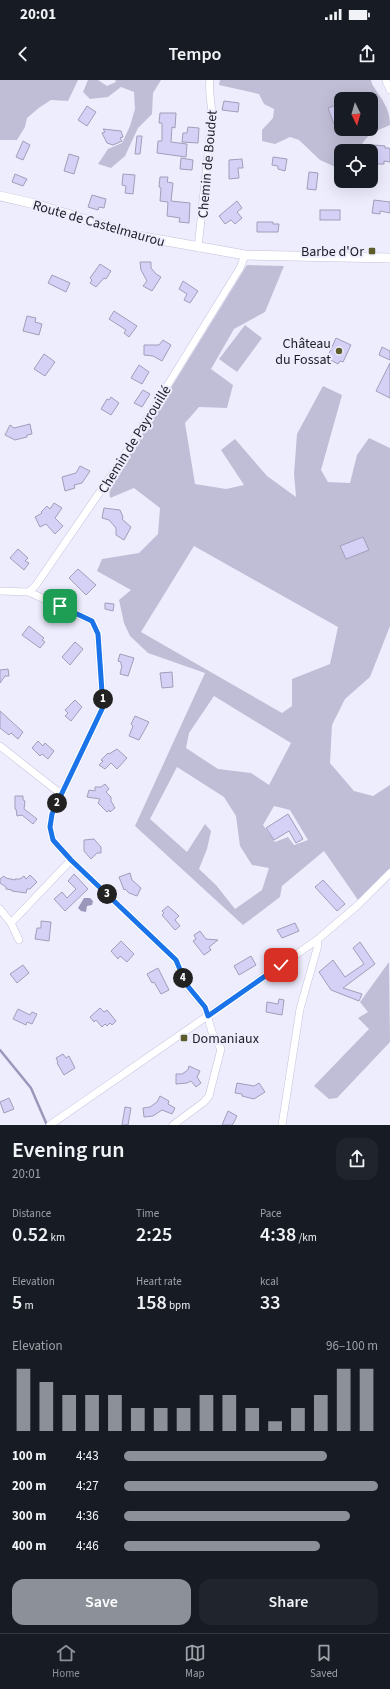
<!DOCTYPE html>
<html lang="en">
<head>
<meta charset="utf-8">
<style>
	body { margin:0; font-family:"Source Sans 3",sans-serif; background:#20242c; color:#f1f3f6; height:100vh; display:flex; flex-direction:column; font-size:15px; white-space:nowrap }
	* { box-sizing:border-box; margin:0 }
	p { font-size:13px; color:#9ea1a6 }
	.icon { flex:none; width:22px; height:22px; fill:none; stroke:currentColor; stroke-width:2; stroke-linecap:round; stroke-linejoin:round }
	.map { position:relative; height:1045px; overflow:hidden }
	.panel { display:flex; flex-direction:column; background:#171b24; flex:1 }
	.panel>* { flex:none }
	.needle { width:26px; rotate:175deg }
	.fabs { position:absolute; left:334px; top:12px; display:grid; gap:8px }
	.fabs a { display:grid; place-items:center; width:44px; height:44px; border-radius:8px; background:#171b24; box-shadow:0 4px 16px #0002; font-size:20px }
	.pin { position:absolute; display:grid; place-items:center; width:34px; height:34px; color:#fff; margin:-17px; border-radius:8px; box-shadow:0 2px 6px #0006 }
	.km { position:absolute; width:20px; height:20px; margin:-10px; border-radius:50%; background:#222; color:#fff; font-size:11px; line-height:20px; text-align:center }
	.round { display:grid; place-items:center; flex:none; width:42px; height:42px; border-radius:12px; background:#20242c }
	.overview { display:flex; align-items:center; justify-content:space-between; height:68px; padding:0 12px }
	h1 { font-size:22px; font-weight:600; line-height:30px }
	.figures { display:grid; grid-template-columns:repeat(3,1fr); gap:6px; height:68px; padding:4px 12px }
	.figures div { display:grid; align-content:center }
	.figures b { font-size:20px; font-weight:600 }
	.figures small { font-size:11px; font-weight:400 }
	.figures p { font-size:11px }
	.chart { height:112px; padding:8px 12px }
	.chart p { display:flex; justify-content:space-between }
	.chart svg { width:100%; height:72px; margin-top:4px; stroke:#8c9099; stroke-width:6 }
	.cta { display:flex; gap:8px; margin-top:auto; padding:8px 12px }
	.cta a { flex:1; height:46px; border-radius:12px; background:#8c9099; color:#fff; font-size:16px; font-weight:600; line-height:46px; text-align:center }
	.cta a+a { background:#20242c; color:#f1f3f6 }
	ul { padding:0 12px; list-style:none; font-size:13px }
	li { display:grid; grid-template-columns:64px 48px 1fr; align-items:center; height:30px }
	li i { height:10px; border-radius:5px; background:#8c9099 }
	.status { display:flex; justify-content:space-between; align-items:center; height:28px; padding:0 20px; background:#171b24; direction:ltr }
	.status svg { height:11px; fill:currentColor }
	header { display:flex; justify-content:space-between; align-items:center; height:52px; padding:0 12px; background:#171b24; font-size:18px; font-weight:600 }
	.tabs { display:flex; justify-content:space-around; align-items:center; height:56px; border-top:1px solid #363941; background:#171b24; font-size:11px; color:#9ea1a6 }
	.tabs a { display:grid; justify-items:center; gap:2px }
	.tabs .current { color:#8c9099 }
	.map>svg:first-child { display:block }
</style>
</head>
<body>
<div class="status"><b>20:01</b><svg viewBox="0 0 49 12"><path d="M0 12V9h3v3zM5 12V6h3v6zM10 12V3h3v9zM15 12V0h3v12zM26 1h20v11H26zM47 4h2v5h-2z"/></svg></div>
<header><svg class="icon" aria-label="back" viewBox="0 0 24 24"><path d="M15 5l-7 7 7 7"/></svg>Tempo<svg class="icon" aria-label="share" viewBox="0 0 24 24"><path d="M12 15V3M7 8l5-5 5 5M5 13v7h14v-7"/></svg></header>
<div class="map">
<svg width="390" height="1045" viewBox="0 0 390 1045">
	<rect width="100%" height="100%" fill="#eeedfe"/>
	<g fill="#c0bed6" fill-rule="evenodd">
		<path d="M0,0H78L68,21L51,20L40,27L27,38L25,47L17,60H0Z"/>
		<path d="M88,0H98L107,6L116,2L115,0H161L153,13L152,34L138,48L125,76L111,88L98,84L108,69L122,63L130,46L135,29L134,12L121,7L108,17L90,19L83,12Z"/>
		<path d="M220,0H371L372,4C381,19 390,27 390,45C378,50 362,56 360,71H341V91L340,89L320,80L299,60L290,57L275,64L262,61V50L273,38L274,29L264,24L259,14L219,5ZM341,19H371V49H341Z"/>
		<path d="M247,185L284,186L265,232L234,249L211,289L233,305L227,328L199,327L185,343L195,404L226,409L244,405L221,370L235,359L267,396L296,417L294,394L297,354L323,306L342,315L321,390L328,402L350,403L357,375L369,358L390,368V546L370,597L345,619L332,645L330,683L354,711L373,716L390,705V788L358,820L324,771L282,806L280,817L243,845L135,746L205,593L148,573L130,556L124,543L119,520L131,510L97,491L102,479L139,473L158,454L160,428L134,408L110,418L109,408ZM194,466L338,547L330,584L292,599V626L282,633L141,552ZM214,616L291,663L269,705L251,693L218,689L186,668L189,653ZM177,687L224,717L236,736L240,766L252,785L269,788L262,810L235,829L216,805L199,789L207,769L211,751L205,744L187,772L150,739ZM274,726L290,730L308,760L294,765L288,757L275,762L263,745Z"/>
		<path d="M245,245L262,258L237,292L219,279Z"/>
		<path d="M389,882L390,962L337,1018L329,1019L314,1006L369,949L358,938L368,932L360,922Z"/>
	</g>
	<path fill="#9b97bb" d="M84,818H90L93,821L92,825L87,826L86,832L81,831L78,828Z"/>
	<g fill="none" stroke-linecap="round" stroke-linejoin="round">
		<path stroke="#9b97bb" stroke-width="2.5" d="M0,970L31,1008L47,1045"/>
	</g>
	<g fill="#d4d0f6" stroke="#a19eb9">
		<path d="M224,21L239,23L238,32L222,30Z"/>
		<path d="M341,23V41L334,44L328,28Z"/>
		<path d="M87,26L96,32L87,46L78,40Z"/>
		<path d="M160,33H176L175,48L172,47L171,62L187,64L186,77L157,73L158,61H162V43H159Z"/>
		<path d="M188,47L199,48L198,63L182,62L183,53H187Z"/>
		<path d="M103,49L121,51L123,57L120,58L122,61L113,65L107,63L102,53L105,52Z"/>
		<path d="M137,56H142L140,74H135Z"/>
		<path d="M23,61L30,65L23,80L16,77Z"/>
		<path d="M374,65L385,66V68H389L390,70V82L384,81V84H377L375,98H371V67L373,68Z"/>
		<path d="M69,74L79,77L74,94L64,91Z"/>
		<path d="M273,77L287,79L285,91L278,89V86L272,85Z"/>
		<path d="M181,78L193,80L192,90L180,89Z"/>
		<path d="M242,79L243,88H238L239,98L229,99V80Z"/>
		<path d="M309,92L318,93L316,110L307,109Z"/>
		<path d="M15,94L27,99L23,106L12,102Z"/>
		<path d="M123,94L135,95L133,114L125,113L126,106L122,105Z"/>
		<path d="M160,97H168L167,102L173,103L171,121L190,123L189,143L179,142L180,138L167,136L168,122L160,121L161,108L159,107Z"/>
		<path d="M92,115L106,119L104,128L99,127L98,130L88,127Z"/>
		<path d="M374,120L390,122V133L380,131V134L372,133Z"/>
		<path d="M237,121L242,128L237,132L242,138L235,144L231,140L225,144L219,136Z"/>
		<rect x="320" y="130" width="20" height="10"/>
		<path d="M257,142H273V144H279L278,152H257Z"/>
		<path d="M140,182H151V188L156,194L161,197L152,211L143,206L147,201L141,190Z"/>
		<path d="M100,184L111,191L106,199L104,198L96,207L90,203L92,200L90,198Z"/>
		<path d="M52,195L70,203L66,212L48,203Z"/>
		<path d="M183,201L198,211L190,223L184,220L187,214L179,209Z"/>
		<path d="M114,231L137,246L129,257L124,253L126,250L109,239Z"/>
		<path d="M27,236L36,238L35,242L42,244L39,255L23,251Z"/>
		<path d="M336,258L351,265L343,282L340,281L338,284L327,278Z"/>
		<path d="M163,260L171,265L162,281L153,276L144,275V265H159Z"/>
		<path d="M382,267L390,271V280L379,275Z"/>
		<path d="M44,274L55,282L45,296L34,289Z"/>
		<path d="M390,283V318L376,311Z"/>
		<path d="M139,285L149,292L142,304L131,298Z"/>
		<path d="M143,310L150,314L142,327L134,323Z"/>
		<path d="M111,317L119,323L111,335L101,329L107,319L109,320Z"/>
		<path d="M30,344L32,354L27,355V357L15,360L5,355L10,345L14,348Z"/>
		<path d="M80,386L90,391L82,403L74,405L75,408L65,411L62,397L76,393Z"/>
		<path d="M54,423L62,428L55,438L63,446L55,454L46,444L40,447L35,437L42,433L41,432L47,426L50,429Z"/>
		<path d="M104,428L120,430L123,437L122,439L131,447L124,460L116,455V448L109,440L102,438Z"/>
		<path d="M363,457L369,470L346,479L340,466Z"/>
		<path d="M18,469L28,478L25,481L29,483L24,490L10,478Z"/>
		<path d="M78,489L96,505L86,515L69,498Z"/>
		<path d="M105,523L114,524L113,531L105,529Z"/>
		<path d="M29,546L44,558L42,560L45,562L40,568L22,555Z"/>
		<path d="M75,562L83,569L70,585L62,577Z"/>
		<path d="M120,574L134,578L128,596L120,594L122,586L121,585V582L118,581Z"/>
		<path d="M8,589L9,596H5L0,603V590Z"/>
		<path d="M172,592L173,607L162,608L160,593Z"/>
		<path d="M75,620L82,627L71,641L65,636L68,633L65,630Z"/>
		<path d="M0,631L23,652L18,659L11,653L9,655L0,648Z"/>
		<path d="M135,636L149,642L139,660L129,656L133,646L131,644Z"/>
		<path d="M38,661L43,666L45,663L54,671L48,679L42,674L40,676L32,668Z"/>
		<path d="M117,669L127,678L117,689L111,683L105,689L99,685L103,681L101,680L108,673L109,674Z"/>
		<path d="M105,704L109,709L106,712L111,717V721L115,728L110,732L109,730L107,732L98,723L100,719L87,717L89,710L95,711V707H101Z"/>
		<path d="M15,716H23V720L25,721L24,729L37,739L33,744L22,735L17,736L16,729H15Z"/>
		<path d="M288,734L303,759L296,763L289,751L274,760L266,748Z"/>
		<path d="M94,759L101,767V773H97L91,779L84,771V760Z"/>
		<path d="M130,793L132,800L141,808L137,816L129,813L125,809L124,810L119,797Z"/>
		<path d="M74,794L88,809L65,831L54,819L62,812L67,818L76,809L68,801Z"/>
		<path d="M30,795L37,802L30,809H27L26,813L12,811V810L6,809V807L0,803V799L4,796L6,798L15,800V799H20L24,796L26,799Z"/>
		<path d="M323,800L345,824L337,831L315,807Z"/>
		<path d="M168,826L179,836L175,840L180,846L175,850L162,835L164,833L162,831Z"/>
		<path d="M41,841L51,842L49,861L35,859L37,848H41Z"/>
		<path d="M295,843L299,851L282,858L277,850Z"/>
		<path d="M200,851L206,859L218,860L209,867L211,870L204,875L193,861L196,859L194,855Z"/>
		<path d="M121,861L134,874L127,882L120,876L118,879L111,871Z"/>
		<path d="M360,862L375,884L343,908L362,914L359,921L331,910L319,892L333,880L345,897L364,884L353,868Z"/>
		<path d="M251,876L256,885L239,895L234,886Z"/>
		<path d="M23,885L29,893L17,903L10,894Z"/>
		<path d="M158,888L169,910L161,914L154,902L152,903L147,894Z"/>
		<path d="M279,919L284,920L282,935L266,932L267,922L278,924Z"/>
		<path d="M100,928L104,932L107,930L116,941L112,945L110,943L107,946L105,944L102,947L96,940L94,942L90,937Z"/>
		<path d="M18,929L30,935L32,932L37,934L32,944L27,942L26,945L13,939Z"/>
		<path d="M63,974L66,978L69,976L75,988L64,995L57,983L58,982L56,978Z"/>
		<path d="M189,986L200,991L197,997L201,1003L196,1007L191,1001L187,1003L176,1004V994H182L188,990Z"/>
		<path d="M237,1003L254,1006L259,1003L265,1012L254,1019L242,1016V1014L235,1013Z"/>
		<path d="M160,1016L169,1021L168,1024L175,1028L172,1034L162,1030L153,1036L144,1037L143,1028L150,1027L157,1022Z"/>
		<path d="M9,1018L14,1029L4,1033L0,1022Z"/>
		<path d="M125,1027L131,1028L128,1045H122Z"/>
		<path d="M228,1031L237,1036L233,1044L232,1045H222Z"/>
	</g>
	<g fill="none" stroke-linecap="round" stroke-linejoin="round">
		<defs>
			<g id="street">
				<path d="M386,1L390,10"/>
				<path d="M198,168L212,36C212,24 208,12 210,0"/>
				<path d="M0,511L29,512L36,505L117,387L240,188L245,175"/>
				<path d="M29,512L92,541L98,554L103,627L52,734L50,747L53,760L71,780L176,880L185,904L205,927L212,952L221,969L209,1016L204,1022L173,1045"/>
				<path d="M0,666L61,714"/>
				<path d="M0,829L11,843L19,860"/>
				<path d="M11,843L71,780"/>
				<path d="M50,1045L317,860L358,825L390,793"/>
				<path d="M282,1045L300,929L318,865L317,860"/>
			</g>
			<path id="secondary" d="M0,116L35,124L138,156L245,175L390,178"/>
		</defs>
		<use href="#street" stroke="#c3c1dc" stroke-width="8"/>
		<use href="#secondary" stroke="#c3c1dc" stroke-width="10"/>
		<use href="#street" stroke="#fff" stroke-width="7"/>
		<use href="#secondary" stroke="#fff" stroke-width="9"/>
	</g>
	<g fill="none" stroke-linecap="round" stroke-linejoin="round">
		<defs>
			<path id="route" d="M60,526L92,541L98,554L103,627L52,734L50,747L53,760L71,780L176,880L186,904L205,927L208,936L281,885"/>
		</defs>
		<use href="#route" stroke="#fff" stroke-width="8"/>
		<use href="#route" stroke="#1a73e8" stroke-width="5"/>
	</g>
	<g fill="#5c5d2a" stroke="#eeedfe" stroke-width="1.5">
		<rect x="368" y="167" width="8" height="8" rx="2"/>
		<circle cx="339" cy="271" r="4"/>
		<rect x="180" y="954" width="8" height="8" rx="2"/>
	</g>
	<g text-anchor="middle" stroke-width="4" stroke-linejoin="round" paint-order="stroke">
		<g font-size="14" fill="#1e1d26" stroke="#eeedfe">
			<text transform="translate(207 84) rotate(-85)" y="5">Chemin de Boudet</text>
			<text transform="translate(99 143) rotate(16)" y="5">Route de Castelmaurou</text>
			<text transform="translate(134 359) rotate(-58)" y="5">Chemin de Payrouillé</text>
		</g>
		<g font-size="14" fill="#1e1d26" stroke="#eeedfe" text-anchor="end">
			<text x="364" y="176">Barbe d'Or</text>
			<text x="331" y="268">Château<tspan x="331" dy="16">du Fossat</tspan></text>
			<text x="192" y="963" text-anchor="start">Domaniaux</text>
		</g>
	</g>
</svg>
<div class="fabs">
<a><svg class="needle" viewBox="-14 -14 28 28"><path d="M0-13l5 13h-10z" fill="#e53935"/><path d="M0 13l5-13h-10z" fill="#9ea1a6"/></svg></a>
<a><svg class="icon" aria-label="locate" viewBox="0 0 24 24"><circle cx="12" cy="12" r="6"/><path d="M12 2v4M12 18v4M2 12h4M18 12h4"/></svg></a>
</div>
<div class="pin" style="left:60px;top:526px;background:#1e9e55"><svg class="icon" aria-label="arrive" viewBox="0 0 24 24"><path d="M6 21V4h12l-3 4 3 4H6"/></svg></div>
<div class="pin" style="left:281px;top:885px;background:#d93025"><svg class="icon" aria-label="check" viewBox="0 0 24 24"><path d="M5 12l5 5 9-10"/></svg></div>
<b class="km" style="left:103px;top:619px">1</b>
<b class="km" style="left:57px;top:723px">2</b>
<b class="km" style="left:107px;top:814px">3</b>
<b class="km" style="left:183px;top:898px">4</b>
</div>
<section class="panel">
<div class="overview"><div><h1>Evening run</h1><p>20:01</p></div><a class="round"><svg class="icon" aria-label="share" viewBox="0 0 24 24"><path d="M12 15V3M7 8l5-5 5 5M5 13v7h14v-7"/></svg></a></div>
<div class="figures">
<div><p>Distance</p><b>0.52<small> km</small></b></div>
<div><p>Time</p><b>2:25</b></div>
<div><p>Pace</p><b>4:38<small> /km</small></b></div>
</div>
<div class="figures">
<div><p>Elevation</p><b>5<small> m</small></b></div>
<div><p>Heart rate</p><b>158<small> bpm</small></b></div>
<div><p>kcal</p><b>33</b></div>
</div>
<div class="chart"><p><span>Elevation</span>96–100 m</p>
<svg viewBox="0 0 160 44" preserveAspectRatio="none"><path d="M5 44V6M15 44V14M25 44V22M35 44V22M45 44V22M55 44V30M65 44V30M75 44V30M85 44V22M95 44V22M105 44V30M115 44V38M125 44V30M135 44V22M145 44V6M155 44V6"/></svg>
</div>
<ul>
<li><b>100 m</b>4:43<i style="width:80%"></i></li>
<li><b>200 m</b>4:27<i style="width:100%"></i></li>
<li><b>300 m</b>4:36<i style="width:89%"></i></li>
<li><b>400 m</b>4:46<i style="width:77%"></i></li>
</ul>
<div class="cta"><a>Save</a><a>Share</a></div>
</section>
<nav class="tabs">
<a class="current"><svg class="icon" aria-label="home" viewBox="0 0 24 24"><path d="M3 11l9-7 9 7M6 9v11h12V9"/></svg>Home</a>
<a><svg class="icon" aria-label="map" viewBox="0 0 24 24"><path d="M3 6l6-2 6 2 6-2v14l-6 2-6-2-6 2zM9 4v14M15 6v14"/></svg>Map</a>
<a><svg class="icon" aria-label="saved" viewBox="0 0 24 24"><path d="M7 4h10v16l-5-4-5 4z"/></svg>Saved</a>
</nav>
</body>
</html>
